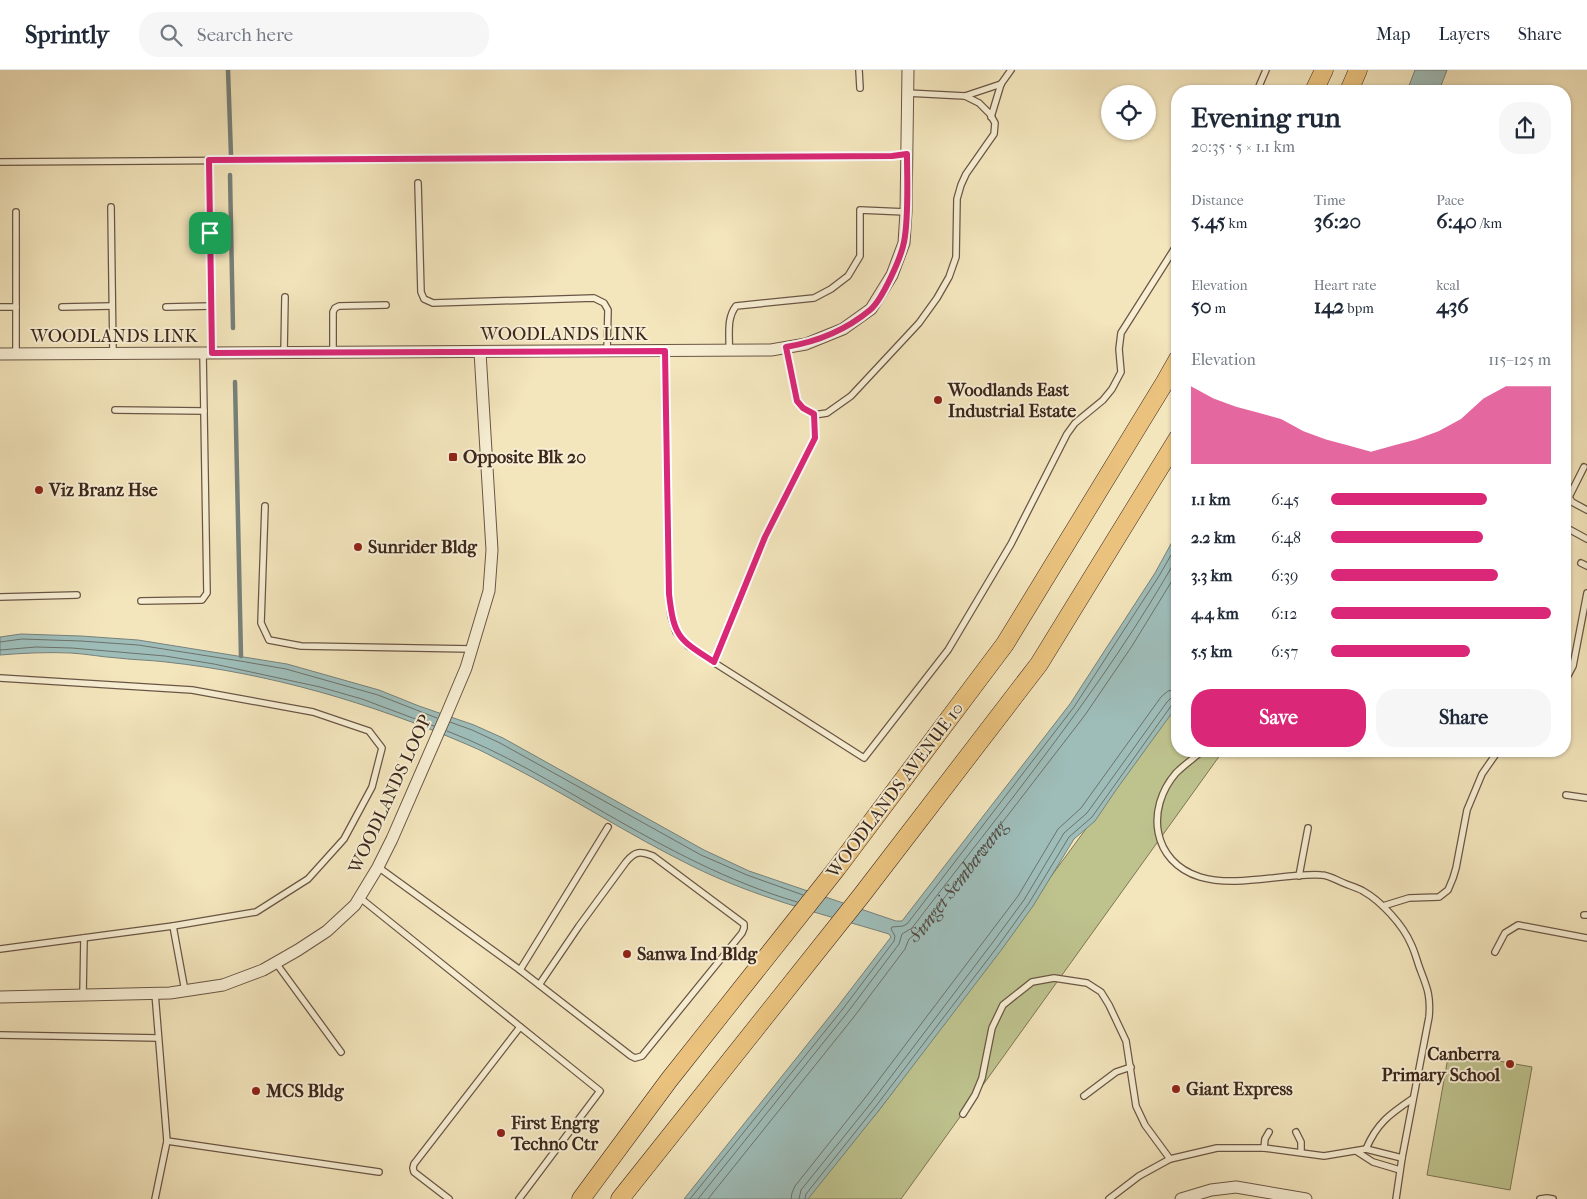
<!DOCTYPE html>
<html lang="en">
<head>
<meta charset="utf-8">
<style>
	body { margin:0; font-family:"IM FELL French Canon",serif; background:#f6f6f7; color:#1f2937; height:100vh; display:flex; flex-direction:column; font-size:19px; white-space:nowrap }
	* { box-sizing:border-box; margin:0 }
	p { font-size:16px; color:#747a83 }
	.icon { flex:none; width:28px; height:28px; fill:none; stroke:currentColor; stroke-width:2; stroke-linecap:round; stroke-linejoin:round }
	.map { position:relative; flex:1; overflow:hidden }
	.panel { position:absolute; left:1171px; top:15px; width:400px; height:672px; display:flex; flex-direction:column; background:#fff; border-radius:20px; box-shadow:0 1px 4px #0004 }
	.panel>* { flex:none }
	.fabs { position:absolute; left:1101px; top:15px; display:grid; gap:10px }
	.fabs a { display:grid; place-items:center; width:55px; height:55px; border-radius:50%; background:#fff; box-shadow:0 1px 4px #0004; font-size:25px }
	.pin { position:absolute; display:grid; place-items:center; width:42px; height:42px; color:#fff; margin:-21px; border-radius:10px; box-shadow:0 2px 8px #0006 }
	.round { display:grid; place-items:center; flex:none; width:52px; height:52px; border-radius:20px; background:#f6f6f7 }
	.summary { display:flex; align-items:center; justify-content:space-between; height:85px; padding:0 20px }
	h1 { font-size:28px; font-weight:700; line-height:38px }
	.metrics { display:grid; grid-template-columns:repeat(3,1fr); gap:8px; height:85px; padding:5px 20px }
	.metrics div { display:grid; align-content:center }
	.metrics b { font-size:21px; font-weight:700 }
	.metrics small { font-size:14px; font-weight:400 }
	.metrics p { font-size:14px }
	.chart { height:140px; padding:10px 20px }
	.chart p { display:flex; justify-content:space-between }
	.chart svg { width:100%; height:90px; margin-top:5px; fill:#db2777; opacity:.7 }
	.primary-button { display:flex; gap:10px; margin-top:auto; padding:10px 20px }
	.primary-button a { flex:1; height:58px; border-radius:20px; background:#db2777; color:#fff; font-size:20px; font-weight:700; line-height:58px; text-align:center }
	.primary-button a+a { background:#f6f6f7; color:#1f2937 }
	ul { padding:0 20px; list-style:none; font-size:16px }
	li { display:grid; grid-template-columns:80px 60px 1fr; align-items:center; height:38px }
	li i { height:12px; border-radius:6px; background:#db2777 }
	header { display:flex; align-items:center; gap:30px; box-sizing:border-box; height:70px; padding:0 25px; background:#fff; border-bottom:1px solid #e0e1e3 }
	header strong { font-size:24px }
	nav { display:flex; gap:28px; margin-inline-start:auto; font-size:18px }
	.search { width:350px; height:45px; background:#f6f6f7; display:flex; align-items:center; gap:12px; box-sizing:border-box; padding:0 18px; border-radius:20px; color:#747a83; font-size:19px }
	.map>svg:first-child { display:block }
</style>
</head>
<body>
<header>
<strong>Sprintly</strong>
<div class="search"><svg class="icon" aria-label="search" viewBox="0 0 24 24"><circle cx="10" cy="10" r="6"/><path d="M15 15l6 6"/></svg>Search here</div>
<nav><a>Map</a><a>Layers</a><a>Share</a></nav>
</header>
<div class="map">
<svg width="1587" height="1129" viewBox="0 0 1587 1129">
	<rect width="100%" height="100%" fill="#f3e5bc"/>
	<filter id="stains"><feTurbulence type="fractalNoise" baseFrequency=".004" numOctaves="4"/><feColorMatrix values="0 0 0 0 .2 0 0 0 0 .09 0 0 0 0 .02 0 0 0 .5 -.17"/></filter>
	<radialGradient id="worn" r=".72"><stop offset=".6" stop-color="#630" stop-opacity="0"/><stop offset="1" stop-color="#630" stop-opacity=".3"/></radialGradient>
	<g fill="#bec38e" stroke="#7d7556">
		<path d="M1177,635L1178,681H1223L901,1129H805L880,1039Z"/>
		<path d="M1449,982L1532,997L1510,1120L1427,1105Z"/>
	</g>
	<g fill="#9ebdb9" stroke="#77817b">
		<path d="M1415,0H1447L1439,21H1407Z"/>
		<path d="M1177,463V636L1116,720L1095,751L1074,769L1033,836L1002,879L880,1039L808,1129H684L838,936L891,867L889,864C822,844 754,827 692,796C629,765 571,727 509,695C495,688 481,680 466,674C371,633 269,603 166,592C150,590 134,590 118,588C102,587 87,584 71,583C47,582 24,583 0,585V567L21,564L81,566L138,570L287,594L379,620L419,636L474,655L503,668L704,780L749,801L896,851H902L1070,634L1155,503Z"/>
	</g>
	<g fill="none" stroke-linecap="round" stroke-linejoin="round">
		<g stroke="#6d726b" stroke-width="1">
			<path d="M0,572L22,569L81,571L138,575L240,591L286,599L378,625L437,648"/>
			<path d="M0,580L36,577L72,578L165,586L214,594L320,617L362,629L434,656"/>
			<path d="M450,652L472,660L500,673L701,785L747,805L803,825"/>
			<path d="M447,661C502,682 553,713 605,743C666,778 729,812 797,832"/>
			<path d="M690,1129L842,940L894,871L895,866L891,859L892,857L903,856L907,854L1074,637L1159,506L1178,473"/>
			<path d="M698,1129L847,943L899,874L902,864L912,858C1004,737 1103,619 1178,486"/>
			<path id="s1" d="M708,1129L853,948L905,879L909,869L918,862L1085,645L1132,576L1178,501"/>
			<path d="M791,1129L792,1123L795,1116L865,1028L987,867L1018,826L1058,759L1081,738L1161,627L1168,621L1178,619"/>
			<path d="M799,1129L801,1120L871,1033L993,872L1024,830L1064,763L1087,743L1167,632L1171,628L1178,627"/>
			<path d="M805,1129L806,1124L876,1036L998,876L1029,833L1069,767L1092,747L1171,636L1178,633"/>
		</g>
		<g stroke="#77817b" stroke-width="4.5">
			<path d="M228,0L231,85"/>
			<path d="M230,105L233,258"/>
			<path d="M235,312L241,586"/>
		</g>
		<defs>
			<g id="lane">
				<path d="M859,0L860,18"/>
				<path d="M1257,21L1266,0"/>
				<path d="M907,23L965,26L1001,14"/>
				<path d="M991,47L1001,14L1011,0"/>
				<path d="M209,90L212,283"/>
				<path d="M0,92L892,86L907,84"/>
				<path d="M418,113L421,222L424,229L433,233L594,228L604,233L608,240L607,281"/>
				<path d="M111,137L113,284"/>
				<path d="M0,237H16"/>
				<path d="M62,237L112,236"/>
				<path d="M166,237L212,236"/>
				<path d="M786,277L797,331L803,338L814,345L827,343L851,326L919,253L937,228L949,207L956,187L957,129L961,115L966,104L994,64L995,53L990,44L979,33L965,26"/>
				<path d="M729,280C730,265 726,249 736,236L814,228L831,219L848,206L860,186V140L906,142"/>
				<path d="M665,281L669,523L671,546L676,562L688,576L864,688L948,580L1011,474L1067,364L1075,353L1103,330L1112,319L1121,302L1119,279L1121,263L1178,173"/>
				<path d="M284,283L285,227"/>
				<path d="M333,283V242L335,238L339,236L386,235"/>
				<path d="M16,284V142"/>
				<path d="M115,340L204,341"/>
				<path d="M1584,397L1569,427L1572,432L1587,440"/>
				<path d="M265,436L261,553L269,570L301,576L472,579"/>
				<path d="M1565,457L1587,469"/>
				<path d="M1581,493L1587,496"/>
				<path d="M0,527L77,525"/>
				<path d="M141,531L202,530L207,523L203,283"/>
				<path d="M714,592L765,467L815,368L814,345"/>
				<path d="M0,608L192,620L313,642L369,661L382,678L372,717L344,769L308,809L256,842L173,856L0,879"/>
				<path d="M1565,611L1573,596L1587,523"/>
				<path d="M1202,681C1194,688 1184,695 1176,703C1145,739 1152,792 1200,807C1237,818 1283,803 1321,805C1329,805 1338,811 1346,814C1351,816 1358,818 1363,821C1381,831 1403,855 1411,874C1415,882 1417,891 1420,899C1427,917 1431,926 1429,947L1402,1088L1396,1129"/>
				<path d="M1566,725L1587,728"/>
				<path d="M378,797L520,900L631,986L635,988L642,986L742,863L744,858V854L653,786C640,781 635,781 626,792L579,856L539,915"/>
				<path d="M1299,806L1308,758"/>
				<path d="M359,827L600,1021L519,1129"/>
				<path d="M1383,836L1409,828L1439,827L1448,820L1453,808L1456,798L1467,740L1482,704L1498,681"/>
				<path d="M1584,845H1587"/>
				<path d="M173,856L185,921"/>
				<path d="M1495,882L1505,863L1518,855L1587,868"/>
				<path d="M276,893L341,982"/>
				<path d="M520,900L608,757"/>
				<path d="M83,924L84,868"/>
				<path d="M0,965L158,968"/>
				<path d="M1084,1026L1116,1002L1131,997"/>
				<path d="M963,1044L975,1025L982,1008L992,958L1003,935L1032,912L1054,908L1087,913L1101,922L1109,935L1126,971L1136,1036L1145,1055L1170,1089"/>
				<path d="M1296,1062L1301,1072V1082"/>
				<path d="M167,1071L379,1102"/>
				<path d="M1264,1078L1265,1069L1269,1062"/>
				<path d="M1366,1079C1377,1053 1390,1044 1412,1029"/>
				<path d="M1356,1081L1373,1092L1400,1100"/>
				<path d="M155,1129L167,1071L155,923"/>
				<path d="M449,1129L414,1102L413,1098L414,1094L520,957"/>
				<path d="M1109,1129L1139,1106L1170,1089L1217,1078H1264L1324,1086L1366,1079L1402,1088"/>
				<path d="M1540,1129L1547,1128L1553,1129"/>
			</g>
			<g id="street">
				<path d="M0,284L771,280L806,274L843,259L871,239L892,205L904,173L906,142L908,0"/>
				<path d="M0,927L170,923L223,915L263,900L298,880L327,861L355,835L378,797L392,769L447,643L466,598L489,521L492,480L480,282"/>
				<path d="M1181,1129L1211,1120L1236,1117L1306,1129"/>
			</g>
			<g id="primary">
				<path d="M1314,21L1324,0"/>
				<path d="M1349,21L1358,0"/>
				<path d="M581,1129L669,1010L837,798L1005,574L1165,312L1178,289"/>
				<path d="M620,1129L861,826L1039,594L1178,368"/>
			</g>
		</defs>
		<use href="#lane" stroke="#6a5645" stroke-width="8"/>
		<use href="#street" stroke="#6a5645" stroke-width="13"/>
		<use href="#primary" stroke="#3c271d" stroke-width="19"/>
		<use href="#lane" stroke="#f7eed3" stroke-width="5.5"/>
		<use href="#street" stroke="#f7eed3" stroke-width="11"/>
		<use href="#primary" stroke="#eac27e" stroke-width="18"/>
	</g>
	<g fill="none" stroke-linecap="round" stroke-linejoin="round">
		<defs>
			<path id="route" d="M907,84C907,110 909,147 904,172C901,188 882,230 870,240C846,260 816,272 786,277L797,331L803,338L814,344L815,368L765,467L714,592C678,569 674,567 669,524L665,281L212,283L209,90L892,86Z"/>
		</defs>
		<use href="#route" stroke="#fff" stroke-width="10"/>
		<use href="#route" stroke="#db2777" stroke-width="6"/>
	</g>
	<g fill="#8f2418" stroke="#f7eed3" stroke-width="2">
		<circle cx="938" cy="330" r="5"/>
		<rect x="448" y="382" width="10" height="10" rx="2.5"/>
		<circle cx="39" cy="420" r="5"/>
		<circle cx="358" cy="477" r="5"/>
		<circle cx="627" cy="884" r="5"/>
		<circle cx="1510" cy="994" r="5"/>
		<circle cx="1176" cy="1019" r="5"/>
		<circle cx="256" cy="1021" r="5"/>
		<circle cx="501" cy="1063" r="5"/>
	</g>
	<g text-anchor="middle" stroke-width="4" stroke-linejoin="round" paint-order="stroke">
		<g font-size="18" fill="#3c271d" stroke="#f7eed3">
			<text x="564" y="270">WOODLANDS LINK</text>
			<text x="114" y="272">WOODLANDS LINK</text>
			<text transform="translate(895 720) rotate(-53)" y="6">WOODLANDS AVENUE 10</text>
			<text transform="translate(390 724) rotate(-65)" y="6">WOODLANDS LOOP</text>
		</g>
		<g font-size="18" font-weight="bold" fill="#3c271d" stroke="#f7eed3" text-anchor="start">
			<text x="948" y="326">Woodlands East<tspan x="948" dy="21">Industrial Estate</tspan></text>
			<text x="463" y="393">Opposite Blk 20</text>
			<text x="49" y="426">Viz Branz Hse</text>
			<text x="368" y="483">Sunrider Bldg</text>
			<text x="637" y="890">Sanwa Ind Bldg</text>
			<text x="1500" y="990" text-anchor="end">Canberra<tspan x="1500" dy="21">Primary School</tspan></text>
			<text x="1186" y="1025">Giant Express</text>
			<text x="266" y="1027">MCS Bldg</text>
			<text x="511" y="1059">First Engrg<tspan x="511" dy="21">Techno Ctr</tspan></text>
		</g>
		<g font-size="19" font-style="italic" fill="#544c44" stroke="#f7eed3">
			<text dy="7" stroke="none"><textPath href="#s1" startOffset="405">Sungei Sembawang</textPath></text>
		</g>
	</g>
	<rect width="100%" height="100%" filter="url(#stains)"/>
	<rect width="100%" height="100%" fill="url(#worn)"/>
</svg>
<div class="fabs">
<a><svg class="icon" aria-label="locate" viewBox="0 0 24 24"><circle cx="12" cy="12" r="6"/><path d="M12 2v4M12 18v4M2 12h4M18 12h4"/></svg></a>
</div>
<div class="pin" style="left:210px;top:163px;background:#1e9e55"><svg class="icon" aria-label="arrive" viewBox="0 0 24 24"><path d="M6 21V4h12l-3 4 3 4H6"/></svg></div>
<section class="panel">
<div class="summary"><div><h1>Evening run</h1><p>20:35 · 5 × 1.1 km</p></div><a class="round"><svg class="icon" aria-label="share" viewBox="0 0 24 24"><path d="M12 15V3M7 8l5-5 5 5M5 13v7h14v-7"/></svg></a></div>
<div class="metrics">
<div><p>Distance</p><b>5.45<small> km</small></b></div>
<div><p>Time</p><b>36:20</b></div>
<div><p>Pace</p><b>6:40<small> /km</small></b></div>
</div>
<div class="metrics">
<div><p>Elevation</p><b>50<small> m</small></b></div>
<div><p>Heart rate</p><b>142<small> bpm</small></b></div>
<div><p>kcal</p><b>436</b></div>
</div>
<div class="chart"><p><span>Elevation</span>115–125 m</p>
<svg viewBox="0 0 160 44" preserveAspectRatio="none"><path d="M0 44V6L10 12L20 16L30 19L40 22L50 28L60 32L70 35L80 38L90 35L100 32L110 28L120 22L130 12L140 6L150 6L160 6V44z"/></svg>
</div>
<ul>
<li><b>1.1 km</b>6:45<i style="width:71%"></i></li>
<li><b>2.2 km</b>6:48<i style="width:69%"></i></li>
<li><b>3.3 km</b>6:39<i style="width:76%"></i></li>
<li><b>4.4 km</b>6:12<i style="width:100%"></i></li>
<li><b>5.5 km</b>6:57<i style="width:63%"></i></li>
</ul>
<div class="primary-button"><a>Save</a><a>Share</a></div>
</section>
</div>
</body>
</html>
